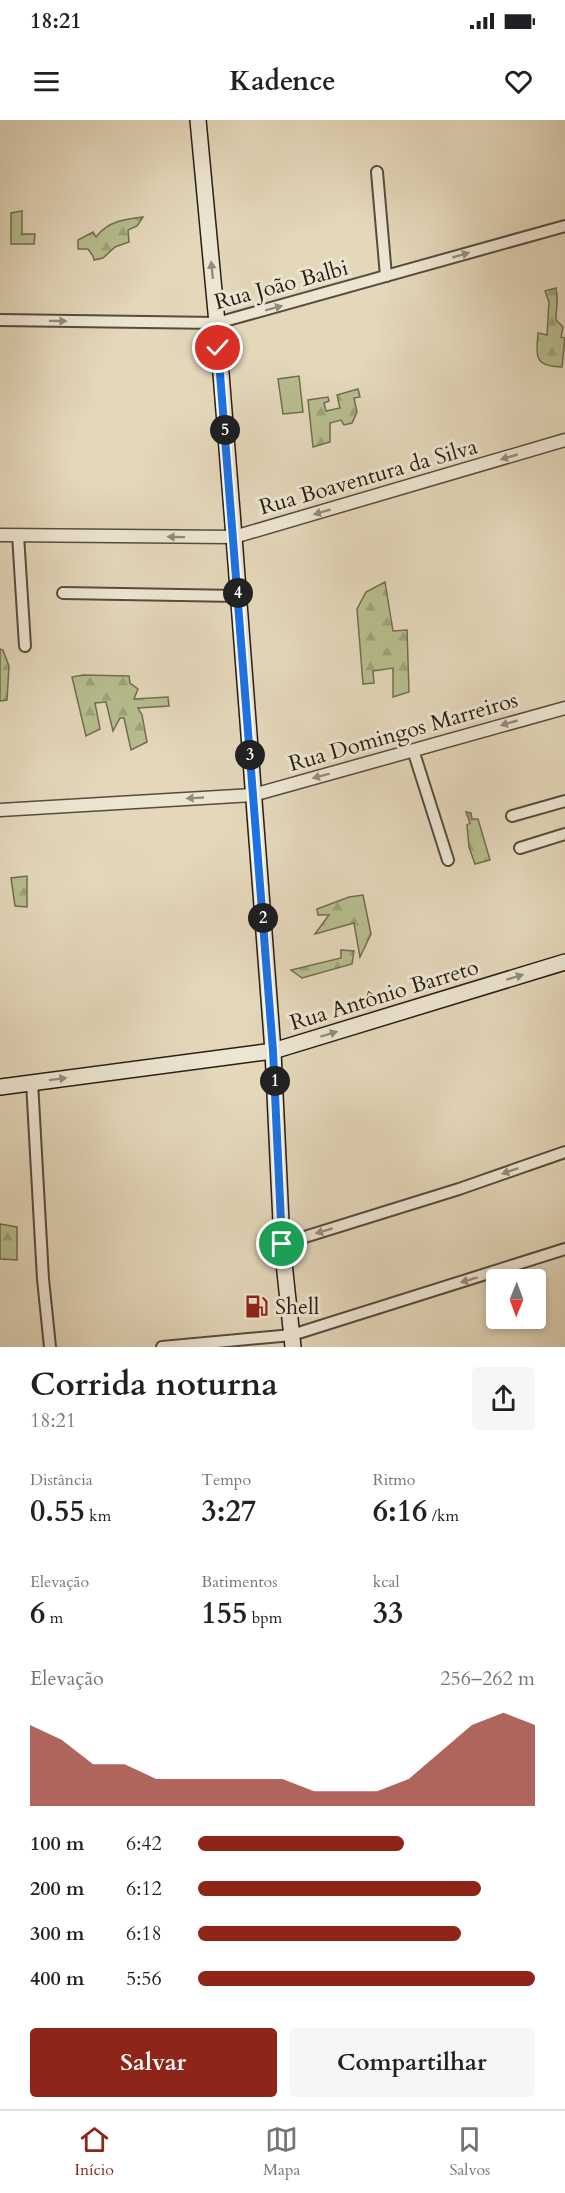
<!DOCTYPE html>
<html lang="pt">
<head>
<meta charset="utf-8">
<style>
	body { margin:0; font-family:Cardo,serif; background:#f6f6f6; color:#202124; height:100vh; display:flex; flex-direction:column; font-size:22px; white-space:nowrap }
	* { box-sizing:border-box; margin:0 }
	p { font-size:20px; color:#757577 }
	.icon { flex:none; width:33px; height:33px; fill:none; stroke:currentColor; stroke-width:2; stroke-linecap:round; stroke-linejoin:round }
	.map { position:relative; height:1227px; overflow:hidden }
	.panel { display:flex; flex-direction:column; background:#fff; flex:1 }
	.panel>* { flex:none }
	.needle { width:39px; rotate:181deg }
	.fabs { position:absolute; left:486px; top:1149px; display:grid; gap:12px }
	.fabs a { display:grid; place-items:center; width:60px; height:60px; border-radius:6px; background:#fff; box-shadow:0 3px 9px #0003; font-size:30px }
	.pin { position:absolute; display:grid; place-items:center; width:51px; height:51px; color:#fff; margin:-26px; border:3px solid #fff; border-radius:50%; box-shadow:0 2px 6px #0007 }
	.km { position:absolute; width:30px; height:30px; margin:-15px; border-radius:50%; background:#222; color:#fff; font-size:16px; line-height:30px; text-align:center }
	.round { display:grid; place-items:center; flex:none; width:63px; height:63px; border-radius:6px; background:#f6f6f6 }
	.summary { display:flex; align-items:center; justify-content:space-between; height:102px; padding:0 30px }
	h1 { font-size:33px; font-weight:700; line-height:45px }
	.metrics { display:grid; grid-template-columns:repeat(3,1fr); gap:9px; height:102px; padding:6px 30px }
	.metrics div { display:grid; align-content:center }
	.metrics b { font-size:30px; font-weight:700 }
	.metrics small { font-size:16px; font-weight:400 }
	.metrics p { font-size:16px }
	.chart { height:168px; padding:12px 30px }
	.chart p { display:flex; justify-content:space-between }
	.chart svg { width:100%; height:108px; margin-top:6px; fill:#8f2418; opacity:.7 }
	.button { display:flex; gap:12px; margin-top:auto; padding:12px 30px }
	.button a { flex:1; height:69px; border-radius:6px; background:#8f2418; color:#fff; font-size:24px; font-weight:700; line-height:69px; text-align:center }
	.button a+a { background:#f6f6f6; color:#202124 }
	ul { padding:0 30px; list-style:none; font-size:20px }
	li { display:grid; grid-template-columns:96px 72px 1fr; align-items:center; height:45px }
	li i { height:15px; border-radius:8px; background:#8f2418 }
	.status { display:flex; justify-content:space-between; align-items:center; height:42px; padding:0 30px; background:#fff; direction:ltr }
	.status svg { height:16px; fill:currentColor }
	header { display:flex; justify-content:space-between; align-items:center; height:78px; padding:0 30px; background:#fff; font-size:27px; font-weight:700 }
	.dock { display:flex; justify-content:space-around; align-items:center; height:84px; border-top:2px solid #e0e0e0; background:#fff; font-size:16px; color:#757577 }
	.dock a { display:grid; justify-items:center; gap:3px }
	.dock .selected { color:#8f2418 }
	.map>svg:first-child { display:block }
</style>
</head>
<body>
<div class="status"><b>18:21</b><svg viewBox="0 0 49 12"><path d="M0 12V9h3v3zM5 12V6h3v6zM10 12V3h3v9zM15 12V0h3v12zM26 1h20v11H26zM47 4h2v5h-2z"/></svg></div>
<header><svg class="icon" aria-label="menu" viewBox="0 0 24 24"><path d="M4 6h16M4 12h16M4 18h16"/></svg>Kadence<svg class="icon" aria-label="heart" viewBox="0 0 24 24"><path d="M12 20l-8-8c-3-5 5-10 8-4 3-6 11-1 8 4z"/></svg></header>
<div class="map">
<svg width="565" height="1227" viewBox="0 0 565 1227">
	<defs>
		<pattern id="forest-firs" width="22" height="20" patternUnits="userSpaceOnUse" patternTransform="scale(1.5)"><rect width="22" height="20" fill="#b7bd8d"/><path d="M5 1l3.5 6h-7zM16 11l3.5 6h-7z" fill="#9da279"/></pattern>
	</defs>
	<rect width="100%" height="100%" fill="#e4d7ba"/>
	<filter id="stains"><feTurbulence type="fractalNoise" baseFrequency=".00333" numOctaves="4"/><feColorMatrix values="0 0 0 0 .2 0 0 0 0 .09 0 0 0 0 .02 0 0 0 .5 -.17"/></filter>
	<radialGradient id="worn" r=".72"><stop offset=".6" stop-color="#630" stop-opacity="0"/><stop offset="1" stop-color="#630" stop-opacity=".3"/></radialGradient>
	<g fill="url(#forest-firs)" stroke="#706e51" stroke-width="1.5">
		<path d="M22,91V114H35L34,124H11V93Z"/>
		<path d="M143,97L137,106L128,110L129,122L115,127L103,138L94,140L93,136L88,129H78V120L93,112L96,117C108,101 125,99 143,97Z"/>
		<path d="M556,168C559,184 556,185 556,200L563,207L561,217L565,218L562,247C535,246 536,239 538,213L547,215L549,182L545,171Z"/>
		<path d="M358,269L360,277L354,278L357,292L352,303L344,305L341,300L330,303V322L313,327L308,280L328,277L329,281L324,283L326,291L340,288L337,275Z"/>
		<path d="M385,462L393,511L407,510L409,572L393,577V548L373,551L374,563L363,564L357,489L366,472Z"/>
		<path d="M0,529L3,530L9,546L7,580L0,581Z"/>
		<path d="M83,555L129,556L130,563L138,569L134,579L168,577L169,586L138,588L142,595L147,622L131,630L124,598H120L113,611L106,582L95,583L100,609L86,616L72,557Z"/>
		<path d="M466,692L471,693L472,699H478L490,740L475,744L469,727L467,705L470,703Z"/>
		<path d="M27,756V787L15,786L11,758Z"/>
		<path d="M363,775L371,814L360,837L354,803L315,814L329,795H318L317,789L349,777Z"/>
		<path d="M341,830L354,831L352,844L302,858L291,850L341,838Z"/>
		<path d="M0,1104L17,1107V1140L0,1139Z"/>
	</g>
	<path fill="#b7bd8d" stroke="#706e51" stroke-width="1.5" d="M299,256L303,292L283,294L278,259Z"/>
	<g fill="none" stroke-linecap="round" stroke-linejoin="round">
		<defs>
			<g id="minor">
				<path d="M377,52L386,156"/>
				<path d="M0,200L217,203L565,106"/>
				<path d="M18,415L25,526"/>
				<path d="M63,473L238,476"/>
				<path d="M413,630L448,740"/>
				<path d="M512,696L565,681"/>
				<path d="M520,728L565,714"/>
				<path d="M32,962L43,1159L50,1227"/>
				<path d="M282,1124L459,1069L565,1032"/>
				<path d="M162,1227L292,1215L565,1129"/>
			</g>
			<g id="tertiary">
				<path d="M0,415L234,417L565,320"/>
				<path d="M0,690L253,675L565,588"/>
			</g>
			<g id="secondary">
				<path d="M198,0L217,203L234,417L273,931L282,1124L293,1227"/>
				<path d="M0,967L273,931L565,842"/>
			</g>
		</defs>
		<use href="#minor" stroke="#574c3e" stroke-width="14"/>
		<use href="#tertiary" stroke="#574c3e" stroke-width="15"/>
		<use href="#secondary" stroke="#281e15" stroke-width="18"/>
		<use href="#minor" stroke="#ede5d2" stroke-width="10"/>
		<use href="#tertiary" stroke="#ede5d2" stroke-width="12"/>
		<use href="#secondary" stroke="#ede5d2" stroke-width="15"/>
	</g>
	<defs><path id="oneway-solid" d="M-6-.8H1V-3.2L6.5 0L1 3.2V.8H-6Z" transform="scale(1.5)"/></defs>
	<g fill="#948b7d">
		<use href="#oneway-solid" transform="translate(461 135) rotate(-16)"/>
		<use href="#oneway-solid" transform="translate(212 150) rotate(-96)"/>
		<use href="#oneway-solid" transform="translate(274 188) rotate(-15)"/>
		<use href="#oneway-solid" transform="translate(58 201) rotate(1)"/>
		<use href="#oneway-solid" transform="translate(509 337) rotate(164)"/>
		<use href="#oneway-solid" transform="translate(322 392) rotate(164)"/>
		<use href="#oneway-solid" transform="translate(176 417) rotate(-179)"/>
		<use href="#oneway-solid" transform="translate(509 603) rotate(164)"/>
		<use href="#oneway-solid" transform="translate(321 656) rotate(165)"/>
		<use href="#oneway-solid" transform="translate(195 678) rotate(177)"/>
		<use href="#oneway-solid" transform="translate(515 857) rotate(-17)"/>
		<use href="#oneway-solid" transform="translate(329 914) rotate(-17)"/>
		<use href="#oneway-solid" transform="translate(58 959) rotate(-7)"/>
		<use href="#oneway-solid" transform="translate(510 1051) rotate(161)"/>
		<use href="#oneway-solid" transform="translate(324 1111) rotate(163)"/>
		<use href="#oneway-solid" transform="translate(469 1160) rotate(163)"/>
	</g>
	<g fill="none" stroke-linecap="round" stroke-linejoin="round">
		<defs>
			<path id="route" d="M218,228L273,931L282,1124"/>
		</defs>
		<use href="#route" stroke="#fff" stroke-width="12"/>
		<use href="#route" stroke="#1a73e8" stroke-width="8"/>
	</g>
	<defs>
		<symbol id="fuel-bare" viewBox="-9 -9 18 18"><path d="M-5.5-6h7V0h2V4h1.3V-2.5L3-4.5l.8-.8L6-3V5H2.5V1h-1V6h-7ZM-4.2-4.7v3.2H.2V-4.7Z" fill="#8f2418" stroke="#ede5d2" stroke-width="2.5" paint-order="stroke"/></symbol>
	</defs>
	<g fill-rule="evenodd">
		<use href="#fuel-bare" x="240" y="1170" width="33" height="33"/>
	</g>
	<g text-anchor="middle" stroke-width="6" stroke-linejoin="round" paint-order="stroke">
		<g font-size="22" fill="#281e15" stroke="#ede5d2">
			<text transform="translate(281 164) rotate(-15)" y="8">Rua João Balbi</text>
			<text transform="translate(368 356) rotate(-16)" y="8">Rua Boaventura da Silva</text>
			<text transform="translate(403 611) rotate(-16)" y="8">Rua Domingos Marreiros</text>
			<text transform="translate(384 874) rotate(-17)" y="8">Rua Antônio Barreto</text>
		</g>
		<g font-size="22" fill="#281e15" stroke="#ede5d2" text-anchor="start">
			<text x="275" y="1194">Shell</text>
		</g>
	</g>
	<rect width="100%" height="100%" filter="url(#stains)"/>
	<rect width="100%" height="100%" fill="url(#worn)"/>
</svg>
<div class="fabs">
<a><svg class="needle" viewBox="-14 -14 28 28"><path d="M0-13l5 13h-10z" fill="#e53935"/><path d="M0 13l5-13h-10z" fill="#757577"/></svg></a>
</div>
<div class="pin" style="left:282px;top:1124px;background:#1e9e55"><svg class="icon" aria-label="arrive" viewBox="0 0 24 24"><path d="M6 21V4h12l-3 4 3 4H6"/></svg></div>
<div class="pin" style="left:218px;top:228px;background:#d93025"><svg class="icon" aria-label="check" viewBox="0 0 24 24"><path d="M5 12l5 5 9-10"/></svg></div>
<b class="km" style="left:275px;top:961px">1</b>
<b class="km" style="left:263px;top:798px">2</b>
<b class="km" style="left:250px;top:635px">3</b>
<b class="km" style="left:238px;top:473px">4</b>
<b class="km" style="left:225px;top:310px">5</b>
</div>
<section class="panel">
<div class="summary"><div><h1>Corrida noturna</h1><p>18:21</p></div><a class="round"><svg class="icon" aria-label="share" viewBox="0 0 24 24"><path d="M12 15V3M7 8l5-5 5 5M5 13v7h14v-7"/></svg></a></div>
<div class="metrics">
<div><p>Distância</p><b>0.55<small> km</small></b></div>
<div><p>Tempo</p><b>3:27</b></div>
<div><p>Ritmo</p><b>6:16<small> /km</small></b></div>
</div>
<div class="metrics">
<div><p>Elevação</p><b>6<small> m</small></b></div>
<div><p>Batimentos</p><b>155<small> bpm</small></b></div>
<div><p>kcal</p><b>33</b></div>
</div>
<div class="chart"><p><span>Elevação</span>256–262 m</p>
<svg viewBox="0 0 160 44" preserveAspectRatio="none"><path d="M0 44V11L10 17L20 27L30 27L40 33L50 33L60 33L70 33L80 33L90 38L100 38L110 38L120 33L130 22L140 11L150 6L160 11V44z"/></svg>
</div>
<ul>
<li><b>100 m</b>6:42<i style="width:61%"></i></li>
<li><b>200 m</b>6:12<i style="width:84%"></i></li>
<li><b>300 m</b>6:18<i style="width:78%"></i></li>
<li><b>400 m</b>5:56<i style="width:100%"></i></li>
</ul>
<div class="button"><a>Salvar</a><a>Compartilhar</a></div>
</section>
<nav class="dock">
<a class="selected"><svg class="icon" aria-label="home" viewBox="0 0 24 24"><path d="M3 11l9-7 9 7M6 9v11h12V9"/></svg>Início</a>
<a><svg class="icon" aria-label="map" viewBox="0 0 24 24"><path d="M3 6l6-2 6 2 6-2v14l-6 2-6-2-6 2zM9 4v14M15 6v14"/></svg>Mapa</a>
<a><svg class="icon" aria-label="saved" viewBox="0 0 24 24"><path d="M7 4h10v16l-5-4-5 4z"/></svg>Salvos</a>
</nav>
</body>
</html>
